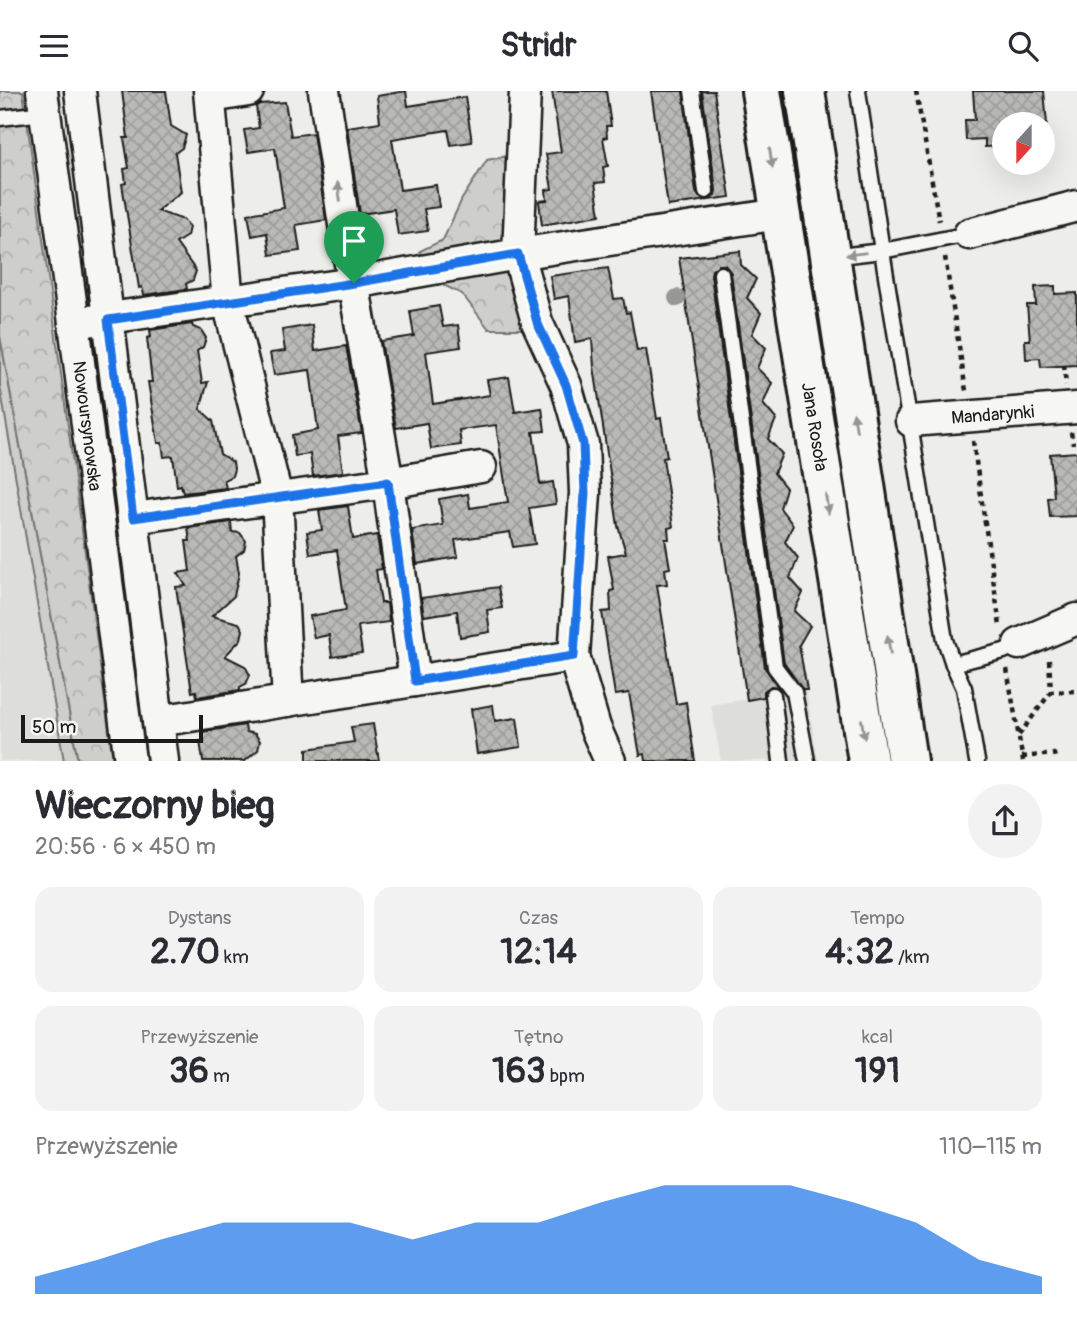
<!DOCTYPE html>
<html lang="pl">
<head>
<meta charset="utf-8">
<style>
	body { margin:0; font-family:Pangolin,sans-serif; background:#f2f2f3; color:#2b2b33; height:100vh; display:flex; flex-direction:column; font-size:26px; white-space:nowrap }
	* { box-sizing:border-box; margin:0 }
	p { font-size:23px; color:#7c7c81 }
	.icon { flex:none; width:38px; height:38px; fill:none; stroke:currentColor; stroke-width:2; stroke-linecap:round; stroke-linejoin:round }
	.map { position:relative; height:670px; overflow:hidden }
	.side { display:flex; flex-direction:column; background:#fff; flex:1 }
	.side>* { flex:none }
	.needle { width:46px; rotate:201deg }
	.tools { position:absolute; left:992px; top:21px; display:grid; gap:14px }
	.tools a { display:grid; place-items:center; width:63px; height:63px; border-radius:50%; background:#fff; box-shadow:0 7px 28px #0002; font-size:35px }
	.scale { position:absolute; left:21px; bottom:18px; width:182px; box-sizing:border-box; padding-left:7px; border:4px solid #1c1c1c; border-top:0; font-size:19px; line-height:24px; white-space:nowrap; color:#1c1c1c; -webkit-text-stroke:5px #f6f6f2; paint-order:stroke }
	.pin { position:absolute; display:grid; place-items:center; width:60px; height:60px; color:#fff; margin:-72px -30px; border-radius:50% 50% 50% 0; rotate:-45deg; box-shadow:0 0 7px #0007 }
	.pin .icon { rotate:45deg }
	.round { display:grid; place-items:center; flex:none; width:74px; height:74px; border-radius:37px; background:#f2f2f3 }
	.summary { display:flex; align-items:center; justify-content:space-between; height:119px; padding:0 35px }
	h1 { font-size:38px; font-weight:700; line-height:52px }
	.figures { display:grid; grid-template-columns:repeat(3,1fr); gap:10px; height:119px; padding:7px 35px }
	.figures div { display:grid; align-content:center; border-radius:18px; background:#f2f2f3; text-align:center }
	.figures b { font-size:35px; font-weight:700 }
	.figures small { font-size:19px; font-weight:400 }
	.figures p { font-size:19px }
	.chart { height:196px; padding:14px 35px }
	.chart p { display:flex; justify-content:space-between }
	.chart svg { width:100%; height:126px; margin-top:7px; fill:#1a73e8; opacity:.7 }
	header { display:flex; justify-content:space-between; align-items:center; height:91px; padding:0 35px; background:#fff; font-size:32px; font-weight:700 }
	.map>svg:first-child { display:block }
</style>
</head>
<body>
<header><svg class="icon" aria-label="menu" viewBox="0 0 24 24"><path d="M4 6h16M4 12h16M4 18h16"/></svg>Stridr<svg class="icon" aria-label="search" viewBox="0 0 24 24"><circle cx="10" cy="10" r="6"/><path d="M15 15l6 6"/></svg></header>
<div class="map">
<svg width="1077" height="670" viewBox="0 0 1077 670">
	<defs>
		<pattern id="forest-crowns" width="20" height="18" patternUnits="userSpaceOnUse" patternTransform="scale(1.75)"><rect width="20" height="18" fill="#cececb"/><path d="M2 6a3 3 0 1 1 6 0M12 15a3 3 0 1 1 6 0" fill="none" stroke="#b0b0ae"/></pattern>
		<pattern id="building-cross-hatch" width="8" height="8" patternUnits="userSpaceOnUse" patternTransform="scale(1.75)"><rect width="8" height="8" fill="#b9b9b6"/><path d="M0 0l8 8M0 8l8-8" fill="none" stroke="#9e9e9c"/></pattern>
	</defs>
	<rect width="100%" height="100%" fill="#edede9"/>
	<filter id="ink" filterUnits="userSpaceOnUse"><feTurbulence type="fractalNoise" baseFrequency=".0143" numOctaves="2"/><feDisplacementMap in="SourceGraphic" scale="14" xChannelSelector="R" yChannelSelector="G"/><feConvolveMatrix kernelMatrix="1 2 1 2 8 2 1 2 1" color-interpolation-filters="sRGB"/></filter>
	<g filter="url(#ink)">
		<g fill="#ddddda">
			<path d="M740,160L741,174L756,188L748,207L761,222L753,243L766,257L757,277L772,292L763,313L776,328L768,348L782,363L774,382L786,397L780,417L793,434L785,451L798,467L790,487L803,502L795,520L810,535L799,554L818,670H721L711,614L747,608L679,167Z"/>
			<path d="M0,245L78,670H0Z"/>
		</g>
		<path fill="#cececb" stroke="#757574" stroke-width="2" d="M0,245L78,670H64L0,295Z"/>
		<g fill="url(#forest-crowns)" stroke="#757574" stroke-width="2">
			<path d="M0,0H23L113,670H78L0,245Z"/>
			<path d="M513,64L506,176L516,185L530,238H489L462,203L427,186L420,160L443,149L462,108L487,69Z"/>
		</g>
		<g fill="url(#building-cross-hatch)" stroke="#1c1c1c" stroke-width="2">
			<path d="M122,0H166L171,35L186,44L182,57L175,62L181,101L157,120L184,129L189,136L187,145L176,152L196,180L193,189L186,193L187,198L144,204L142,196L139,197L122,93L126,92L124,78L129,77L124,47H128Z"/>
			<path d="M406,0L408,15L465,6L472,51L451,54L448,39L392,48L400,99L436,94L439,116L424,118L428,140L398,144L394,118L360,123L347,36L380,31L377,5Z"/>
			<path d="M552,0H606L611,35H606L607,46L603,47L608,75L603,76L605,91L595,92L600,124L542,134L539,110L547,109L546,99L552,98L546,63L561,61Z"/>
			<path d="M651,0H683L696,101L699,106L706,109L668,115Z"/>
			<path d="M702,0H714L730,106L709,109L715,104L716,99Z"/>
			<path d="M973,0H1044L1047,33H1004V55L985,56V48L966,49L965,29H975Z"/>
			<path d="M285,11L291,45L313,42L326,129L296,134L300,160L270,164L267,142L252,145L248,123L284,117L275,57L248,61L244,39L259,37L256,15L260,13Z"/>
			<path d="M740,160L741,174L756,188L747,207L761,222L752,243L766,257L757,277L772,292L763,313L776,328L768,348L782,363L774,382L786,397L780,417L793,434L785,451L798,467L790,487L803,502L794,520L810,535L799,554L807,599H803L784,572L731,182L725,174H719L712,179L711,184L765,577L778,596L771,595L764,600V606L747,609L679,167Z"/>
			<path d="M608,177L614,208L623,207L626,222L630,221L637,260L646,258L657,328L661,327L667,366L663,367L673,436L668,437L669,448H665L670,477L665,478L667,493L657,494L676,613L686,611L695,670H646L645,663L640,664L629,602L615,604L602,521L611,520L610,500L614,499L608,465L626,462L618,435L594,276L592,248L575,251L569,205L554,208L550,185Z"/>
			<path d="M1055,195V203L1077,202V274L1041,276L1040,267L1026,268L1025,249H1030L1027,214H1036L1035,196Z"/>
			<path d="M439,215L443,236L458,234L461,256L426,261L433,313L490,304L487,289L509,286L515,321L542,317L545,340L533,341L540,393L553,391L556,413L529,417L535,453L513,456L510,441L455,449L458,466L417,473L412,439L443,434L439,408L468,403L470,417L508,411L496,334L459,339L461,354L431,358L427,332L396,337L381,250L414,245L410,220Z"/>
			<path d="M192,233L193,236L201,239L206,247L203,256L197,260L202,292L208,291L200,318L213,330L220,363L233,371L234,378L232,385L224,389L226,397L183,402L181,394L177,395L173,365L164,366L162,352H158L148,291H152L147,247L151,246L150,239Z"/>
			<path d="M312,234L315,260L346,255L362,342L338,345L343,381L313,385L310,363L295,365L292,344L318,339L310,279L274,284L270,262L285,260L282,239Z"/>
			<path d="M1077,361V425L1050,426L1048,407L1054,406L1050,363Z"/>
			<path d="M348,415L353,448L377,444L382,478L376,479L381,512H387L389,531L358,535L362,562L332,566L329,544L314,547L310,525L346,519L337,459L310,463L307,441L322,439L319,419Z"/>
			<path d="M231,431L232,441L240,442L246,450L244,459L236,465L239,482L234,505L212,525L239,532L243,539L241,548L225,565L245,575L250,584L246,593L240,596V599L197,606L196,600L192,601L176,496L186,495L178,482L190,480L186,450H190L188,437Z"/>
			<path d="M498,496L502,517L487,519L490,541L460,546L457,520L424,525L421,507Z"/>
			<path d="M493,614L495,630L517,627L521,656L477,663L471,618Z"/>
			<path d="M373,633L379,670H307V658L354,651L351,636Z"/>
			<path d="M245,634L246,641L255,643L260,650L258,659L245,670H203L200,650H204L202,641Z"/>
		</g>
		<g fill="none" stroke-linecap="round" stroke-linejoin="round">
			<defs>
				<g id="lane">
					<path d="M692,0L706,100"/>
					<path d="M858,0L882,160L945,549L953,573L964,597L977,670"/>
					<path d="M0,27L44,22"/>
					<path d="M831,166L882,160L969,143"/>
					<path d="M721,183L775,576L794,601L807,670"/>
					<path d="M953,573L1004,560L1019,553"/>
					<path d="M773,604L781,670"/>
				</g>
				<g id="street">
					<path id="s1" d="M42,0L74,232L130,670"/>
					<path d="M80,0L158,630L574,565"/>
					<path d="M209,0L228,211L277,406L288,610"/>
					<path d="M324,0L349,167L388,392L415,590"/>
					<path d="M525,0L518,163L537,231L566,294L583,353L585,402L574,565L595,636L610,670"/>
					<path d="M211,6L248,0"/>
					<path d="M969,143L1077,115"/>
					<path d="M74,232L354,192L518,163L779,123"/>
					<path id="s2" d="M911,330L1077,317"/>
					<path d="M133,427L388,392L481,376"/>
					<path d="M1019,553L1077,528"/>
					<path d="M158,630L163,670"/>
				</g>
				<g id="secondary">
					<path id="s3" d="M761,0L868,670"/>
					<path d="M805,0L907,670"/>
				</g>
			</defs>
			<use href="#lane" stroke="#1c1c1c" stroke-width="19"/>
			<use href="#street" stroke="#1c1c1c" stroke-width="35"/>
			<use href="#secondary" stroke="#1c1c1c" stroke-width="44"/>
			<g stroke="#1c1c1c" stroke-width="4.5" stroke-dasharray="5 5" stroke-linecap="butt">
				<path d="M916,0L939,130"/>
				<path d="M945,166L966,300"/>
				<path d="M1064,274L1066,294"/>
				<path d="M1071,341L1073,353"/>
				<path d="M973,350L1000,535"/>
				<path d="M1049,569L1051,601L1074,600"/>
				<path d="M1007,578L1023,670"/>
				<path d="M1019,644L1051,601"/>
				<path d="M1022,666L1054,663L1056,670"/>
			</g>
			<use href="#lane" stroke="#f6f6f2" stroke-width="14"/>
			<use href="#street" stroke="#f6f6f2" stroke-width="30"/>
			<use href="#secondary" stroke="#f6f6f2" stroke-width="38"/>
		</g>
		<circle fill="#979795" cx="677" cy="207" r="9"/>
		<defs><path id="oneway-solid" d="M-6-.8H1V-3.2L6.5 0L1 3.2V.8H-6Z" transform="scale(1.75)"/></defs>
		<g fill="#949492">
			<use href="#oneway-solid" transform="translate(771 67) rotate(81)"/>
			<use href="#oneway-solid" transform="translate(339 101) rotate(-99)"/>
			<use href="#oneway-solid" transform="translate(856 163) rotate(173)"/>
			<use href="#oneway-solid" transform="translate(855 331) rotate(-99)"/>
			<use href="#oneway-solid" transform="translate(827 413) rotate(81)"/>
			<use href="#oneway-solid" transform="translate(889 554) rotate(-99)"/>
			<use href="#oneway-solid" transform="translate(863 638) rotate(81)"/>
		</g>
	</g>
	<g fill="none" stroke-linecap="round" stroke-linejoin="round" filter="url(#ink)">
		<defs>
			<path id="route" d="M518,163L537,231L566,294L583,353L585,402L574,565L415,590L388,391L133,427L108,229L354,192Z"/>
		</defs>
		<use href="#route" stroke="#fff" stroke-width="14"/>
		<use href="#route" stroke="#1a73e8" stroke-width="9"/>
	</g>
	<g text-anchor="middle" stroke-width="5" stroke-linejoin="round" paint-order="stroke">
		<g font-size="18" fill="#1c1c1c" stroke="#f6f6f2">
			<text dy="6" stroke="none"><textPath href="#s2" startOffset="82">Mandarynki</textPath></text>
			<text dy="6" stroke="none"><textPath href="#s1" startOffset="338">Nowoursynowska</textPath></text>
			<text dy="6" stroke="none"><textPath href="#s3" startOffset="340">Jana Rosoła</textPath></text>
		</g>
	</g>
</svg>
<div class="tools">
<a><svg class="needle" viewBox="-14 -14 28 28"><path d="M0-13l5 13h-10z" fill="#e53935"/><path d="M0 13l5-13h-10z" fill="#7c7c81"/></svg></a>
</div>
<div class="scale">50 m</div>
<div class="pin" style="left:354px;top:192px;background:#1e9e55"><svg class="icon" aria-label="arrive" viewBox="0 0 24 24"><path d="M6 21V4h12l-3 4 3 4H6"/></svg></div>
</div>
<section class="side">
<div class="summary"><div><h1>Wieczorny bieg</h1><p>20:56 · 6 × 450 m</p></div><a class="round"><svg class="icon" aria-label="share" viewBox="0 0 24 24"><path d="M12 15V3M7 8l5-5 5 5M5 13v7h14v-7"/></svg></a></div>
<div class="figures">
<div><p>Dystans</p><b>2.70<small> km</small></b></div>
<div><p>Czas</p><b>12:14</b></div>
<div><p>Tempo</p><b>4:32<small> /km</small></b></div>
</div>
<div class="figures">
<div><p>Przewyższenie</p><b>36<small> m</small></b></div>
<div><p>Tętno</p><b>163<small> bpm</small></b></div>
<div><p>kcal</p><b>191</b></div>
</div>
<div class="chart"><p><span>Przewyższenie</span>110–115 m</p>
<svg viewBox="0 0 160 44" preserveAspectRatio="none"><path d="M0 44V38L10 32L20 25L30 19L40 19L50 19L60 25L70 19L80 19L90 12L100 6L110 6L120 6L130 12L140 19L150 32L160 38V44z"/></svg>
</div>
</section>
</body>
</html>
